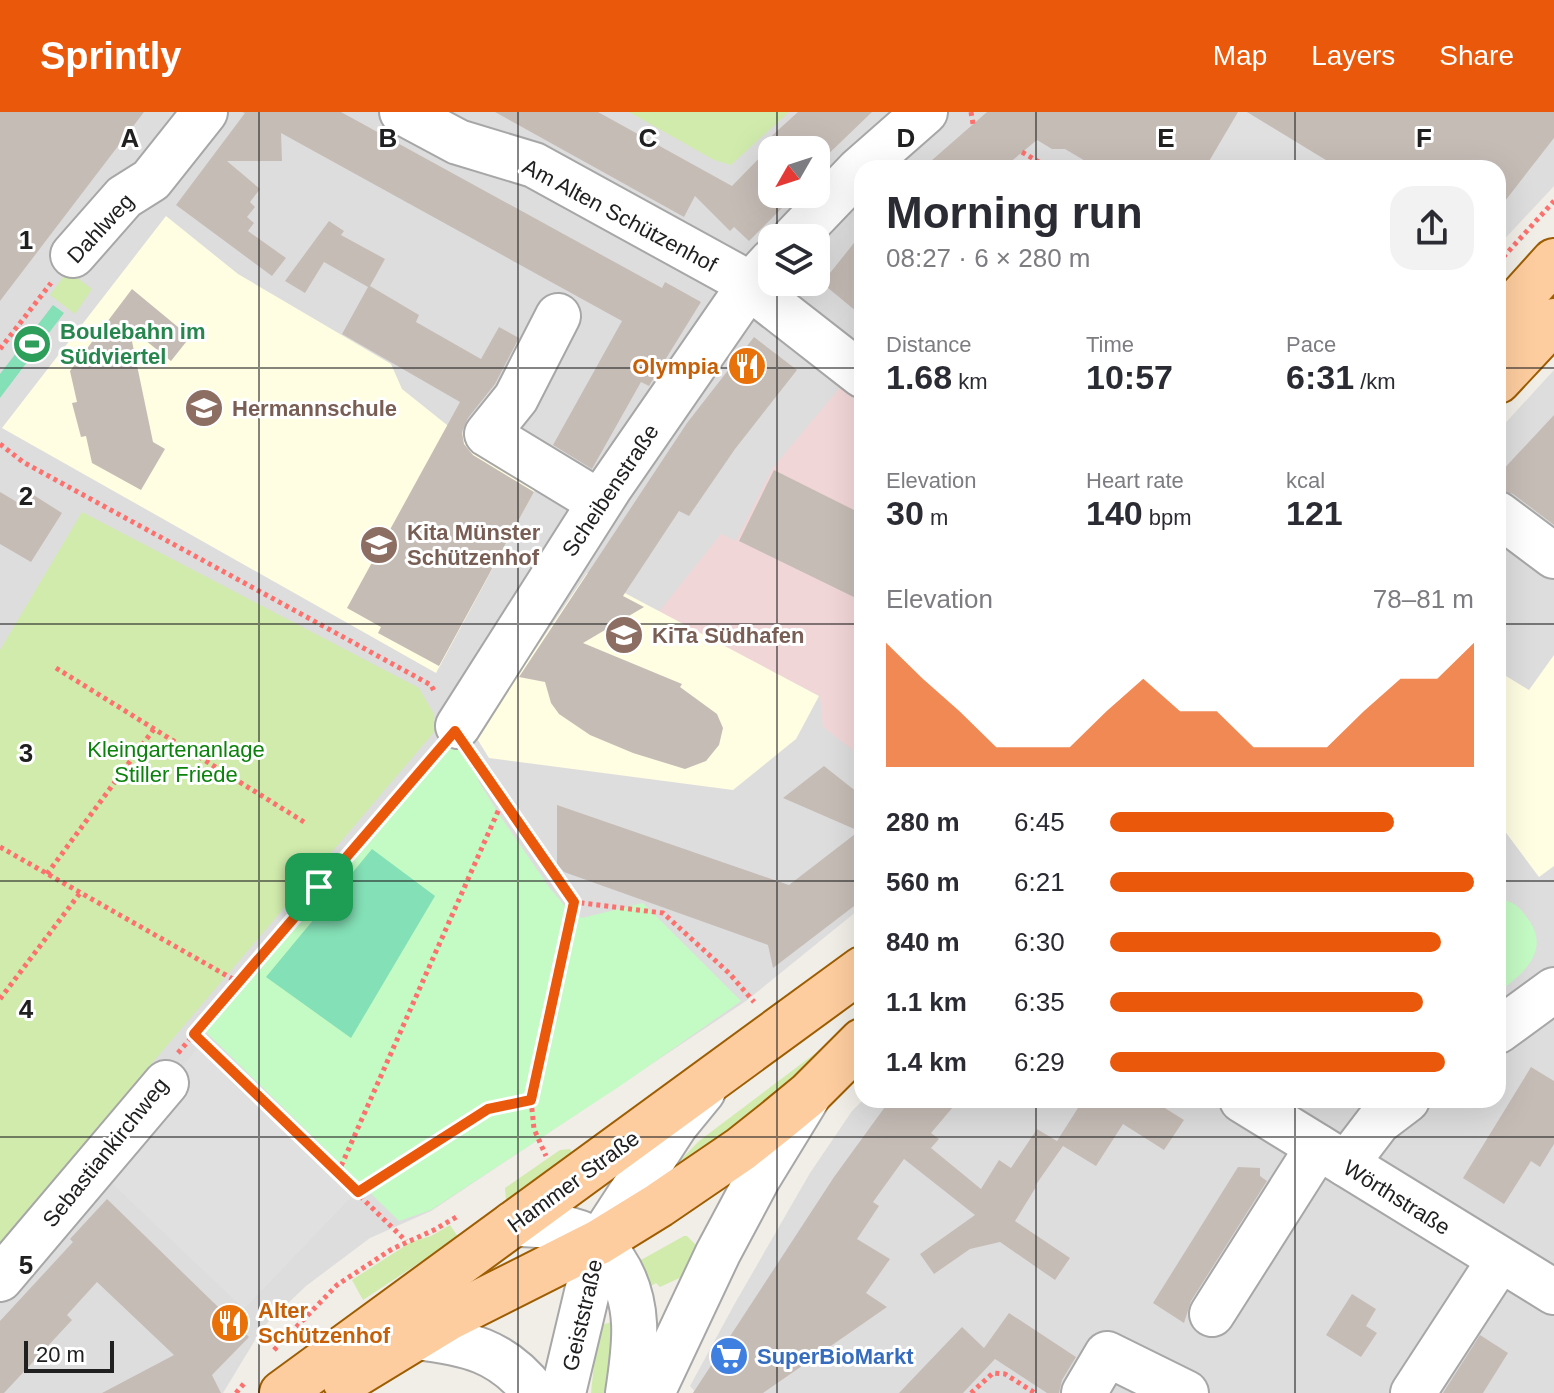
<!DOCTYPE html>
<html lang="en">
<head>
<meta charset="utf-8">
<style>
	body { margin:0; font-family:Helvetica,sans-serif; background:#f2f2f3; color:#2b2b33; height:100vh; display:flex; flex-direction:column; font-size:30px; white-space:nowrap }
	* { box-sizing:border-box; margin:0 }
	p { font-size:26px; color:#7c7c81 }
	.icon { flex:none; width:44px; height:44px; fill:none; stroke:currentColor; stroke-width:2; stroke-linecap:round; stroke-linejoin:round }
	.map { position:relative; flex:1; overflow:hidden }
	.drawer { position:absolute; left:854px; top:48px; width:652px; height:948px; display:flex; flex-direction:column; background:#fff; border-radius:24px; box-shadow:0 8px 32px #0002 }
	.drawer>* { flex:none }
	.needle { width:52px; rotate:231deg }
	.tools { position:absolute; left:758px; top:24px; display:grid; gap:16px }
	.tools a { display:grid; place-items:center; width:72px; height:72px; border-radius:16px; background:#fff; box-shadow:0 8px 32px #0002; font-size:40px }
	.scale { position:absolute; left:24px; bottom:20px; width:90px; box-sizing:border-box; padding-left:8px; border:4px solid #202020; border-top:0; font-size:22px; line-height:28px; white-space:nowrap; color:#202020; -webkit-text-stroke:6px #fff; paint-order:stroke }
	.pin { position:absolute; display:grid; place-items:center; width:68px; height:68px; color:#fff; margin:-34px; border-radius:16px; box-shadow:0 4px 12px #0006 }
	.round { display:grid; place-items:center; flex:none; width:84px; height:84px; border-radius:24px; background:#f2f2f3 }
	.head { display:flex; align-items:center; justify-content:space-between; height:136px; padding:0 32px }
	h1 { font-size:44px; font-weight:700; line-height:60px }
	.figures { display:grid; grid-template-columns:repeat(3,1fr); gap:12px; height:136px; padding:8px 32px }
	.figures div { display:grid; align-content:center }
	.figures b { font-size:34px; font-weight:700 }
	.figures small { font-size:22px; font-weight:400 }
	.figures p { font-size:22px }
	.chart { height:224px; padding:16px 32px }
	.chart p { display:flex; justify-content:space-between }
	.chart svg { width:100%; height:144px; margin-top:8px; fill:#ea580c; opacity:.7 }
	ul { padding:0 32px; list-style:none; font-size:26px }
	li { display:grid; grid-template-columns:128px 96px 1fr; align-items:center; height:60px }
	li i { height:20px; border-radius:10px; background:#ea580c }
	header { display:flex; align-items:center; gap:48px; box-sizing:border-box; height:112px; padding:0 40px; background:#ea580c; color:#fff }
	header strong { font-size:38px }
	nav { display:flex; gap:44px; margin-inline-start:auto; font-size:28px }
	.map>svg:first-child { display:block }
</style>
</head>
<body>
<header>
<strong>Sprintly</strong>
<nav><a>Map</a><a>Layers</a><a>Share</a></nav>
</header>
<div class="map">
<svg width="1554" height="1281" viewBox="0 0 1554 1281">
	<rect width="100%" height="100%" fill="#f1ede7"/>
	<g fill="#dedddd" fill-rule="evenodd">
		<path d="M0,0H1554V74L1498,134V56H862V795L746,889L431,1099L370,1126L306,1174L263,1215L223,1281H0ZM772,38H816V82H772ZM772,126H816V170H772Z"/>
		<path d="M1554,258V1281H696L690,1274L734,1193L810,1061L852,999L863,988H1498V319Z"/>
	</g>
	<path fill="#f1d6d7" d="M862,249V645L823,615L820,584L658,501L721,422L736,429L772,357Z"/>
	<g fill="#fffde2">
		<path d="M166,104L238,162L391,252L402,277L447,313L542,365L436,561L2,316Z"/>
		<path d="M587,461L819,584L796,627L733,678L489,646L476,625Z"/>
		<path d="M1554,543V754L1539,765L1498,710V575L1506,564L1529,578Z"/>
	</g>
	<g fill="#d0ebac">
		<path d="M629,0H789L731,53L714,48Z"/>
		<path d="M68,159L92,177L75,202L50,183Z"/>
		<path d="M82,400L419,576L434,602L435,619L147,957L0,1137V538Z"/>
		<path d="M862,901V909L792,977L666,1063L699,1029L817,940Z"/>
		<path d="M560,1038L570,1037L572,1041L510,1087H506L505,1076Z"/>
		<path d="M450,1113L458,1125L363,1188L352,1168L411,1130L431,1124Z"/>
		<path d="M684,1124H687L700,1137L688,1162L660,1175L656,1171L644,1178L632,1153Z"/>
		<path d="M623,1207L608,1281H591L598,1214Z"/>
	</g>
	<g fill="#c4fac4">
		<path d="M459,620L479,670L498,701L549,775L564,793L582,806L643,791L741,889L623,972L431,1098L399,1109L206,920L374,725Z"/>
		<path d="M1503,788C1515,790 1521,797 1528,807C1551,838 1524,862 1498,880V789Z"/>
	</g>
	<g fill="#84e0b6">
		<path d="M53,193L64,201L0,286V262Z"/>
		<path d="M372,737L435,784L351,926L266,865Z"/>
	</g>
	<g fill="#e0e0e0">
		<path d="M1238,0H1247L1339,56H1205Z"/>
		<path d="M197,937L351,1085L244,1197L96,1056Z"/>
	</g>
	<g fill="#c6bcb6">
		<path d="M0,0H144L0,189Z"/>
		<path d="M242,0H341L662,176L665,170L701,190L649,274L641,270L592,357L553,333L622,209L281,21L282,49H227L260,77L250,90L255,95L247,105L254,111L248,119L286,146L272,164L176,93L245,1Z"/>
		<path d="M495,0H598L732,74L771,34L766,29L798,0H872L816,54V38H772V82H796L749,129L734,115L730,119L695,84L684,105Z"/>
		<path d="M987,0H1238L1205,56H1097L1065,37H1052L1037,28L1003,56H923Z"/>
		<path d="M1247,0H1554V26L1498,98V56H1339Z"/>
		<path d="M329,109L344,119L341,123L385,147L370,174L419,203L416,210L481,247L499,215L519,226L495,272L468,306L462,320L464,332L473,343L534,380L439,554L378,521L381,515L347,496L460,290L342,222L368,175L324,150L305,181L285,169Z"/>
		<path d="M862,121V204L822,171Z"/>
		<path d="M132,177L190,225L171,249L129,215L153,330L165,337L141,378L92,351L86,324L81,325L72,291L77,290L70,259Z"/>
		<path d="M754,225L797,258L735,337L689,404L679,399L623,484L644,495L583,531L682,572L680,575L717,602L723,616L719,633L706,649L685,657L633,641L590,623L559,602L551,591L545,570L519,565L687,311Z"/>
		<path d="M1554,303V413L1513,382L1498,378V363Z"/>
		<path d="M774,358L862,402V489L739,429Z"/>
		<path d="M24,377L62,401L31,450L0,432V380L17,390Z"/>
		<path d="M824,654L862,684V788L773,856L768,833L564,760L557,752V693L789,773L859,719L783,686Z"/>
		<path d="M1531,955L1554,969V1032L1540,1055L1531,1049L1504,1092L1463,1066Z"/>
		<path d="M890,988H959L931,1021L939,1027L931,1036L981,1077L999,1048L1011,1056L1037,1017L1057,1029L1083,988H1152L1184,1008L1164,1038L1123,1012L1096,1054L1063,1034L1035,1074L1036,1075L1015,1109L1070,1146L1055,1168L1000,1130L970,1137L934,1162L920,1142L975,1103L904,1047L873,1090L879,1094L857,1127L890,1147L866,1181L887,1195L763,1281H693L834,1065Z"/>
		<path d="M1238,1055L1260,1056V1064L1267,1069L1191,1189L1184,1211L1153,1191Z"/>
		<path d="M107,1087L249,1225L212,1263L221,1281H102L174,1243L97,1170L67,1203L72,1208L4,1281H0V1209L73,1130L70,1127Z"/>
		<path d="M1352,1182L1376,1197L1366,1214L1377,1221L1361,1245L1326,1223Z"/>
		<path d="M1009,1201L1076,1245L1062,1268L1059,1281H1047L995,1247L963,1281H899L962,1215L984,1236Z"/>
		<path d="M1480,1223L1508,1241L1483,1281H1443Z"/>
	</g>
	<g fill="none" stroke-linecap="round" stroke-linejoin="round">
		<defs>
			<g id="minor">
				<path d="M402,0L458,30L534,53L734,163L862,263"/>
				<path d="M794,126L859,58L925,0"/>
				<path d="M73,143L124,85L151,68L205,0"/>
				<path d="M558,204L516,286L487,322L599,390"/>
				<path d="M1498,402L1554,444"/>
				<path d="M458,614L610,375L749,174L772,149"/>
				<path d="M1498,919L1554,878"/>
				<path d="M1242,988L1554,1180"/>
				<path d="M1346,1052L1378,1010L1407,988"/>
				<path d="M513,1112C540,1112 574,1114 598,1130C605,1134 610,1142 614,1149C642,1191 635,1234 628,1281"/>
				<path d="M0,1167L166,971"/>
				<path d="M1212,1202L1318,1035"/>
				<path d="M415,1225C467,1231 502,1238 535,1281"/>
				<path d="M563,1281L599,1130L676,1012L703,979"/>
				<path d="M652,1281L718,1141L758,1066L807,986"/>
				<path d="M1084,1281L1107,1242L1186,1281"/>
				<path d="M1413,1281L1499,1149"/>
			</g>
			<g id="major">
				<path d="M1498,211L1554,149"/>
				<path d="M1498,269L1554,209"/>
				<path d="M345,1269L450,1205L599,1130L659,1093L741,1037L775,1010L809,982L862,929"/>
				<path d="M282,1281L862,857"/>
			</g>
		</defs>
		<use href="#minor" stroke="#a7a7a7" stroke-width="48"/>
		<use href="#major" stroke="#9d5d00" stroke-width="48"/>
		<g stroke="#fc706d" stroke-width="5" stroke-dasharray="4 4" stroke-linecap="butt">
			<path d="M971,0L973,12"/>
			<path d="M1022,40L1049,56"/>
			<path d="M1498,151L1554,89"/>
			<path d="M0,237L51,171"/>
			<path d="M0,332L23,350L431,573L435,581"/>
			<path d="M56,556L304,710"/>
			<path d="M473,644L574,790L663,801L729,861L754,890"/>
			<path d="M0,735L238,870"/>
			<path d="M47,762L154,617"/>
			<path d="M0,887L80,781"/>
			<path d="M194,922L406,1129"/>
			<path d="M178,941L435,642"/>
			<path d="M531,988L534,1017L546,1044"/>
			<path d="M338,1061L503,688"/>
			<path d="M358,1080L488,997L531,988L574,790"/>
			<path d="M274,1238L337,1173L392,1137L434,1118L458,1104"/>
			<path d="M236,1281L246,1269"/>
			<path d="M971,1281L993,1261L1005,1262L1035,1281"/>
		</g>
		<use href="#minor" stroke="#fff" stroke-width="44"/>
		<use href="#major" stroke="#fdcd9f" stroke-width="44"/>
	</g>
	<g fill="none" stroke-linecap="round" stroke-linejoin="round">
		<defs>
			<path id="route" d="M455,619L574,790L531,988L488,997L358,1080L194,922Z"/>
		</defs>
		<use href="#route" stroke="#fff" stroke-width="16"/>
		<use href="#route" stroke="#ea580c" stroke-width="10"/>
	</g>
	<path fill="none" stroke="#202020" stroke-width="2" stroke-opacity="0.55" d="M259,0V1281M518,0V1281M777,0V38M1036,0V56M1295,0V56M777,82V126M777,170V1281M0,256H862M1498,256H1554M0,512H862M1498,512H1554M0,769H862M1498,769H1554M1036,988V1281M1295,988V1281M0,1025H1554"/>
	<defs>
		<symbol id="stadium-disc" viewBox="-11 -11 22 22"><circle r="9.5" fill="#2e9e5b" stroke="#fff"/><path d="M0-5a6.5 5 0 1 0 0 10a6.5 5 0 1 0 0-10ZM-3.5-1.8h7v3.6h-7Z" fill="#fff"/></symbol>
		<symbol id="restaurant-disc" viewBox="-11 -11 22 22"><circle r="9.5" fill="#e8710a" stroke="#fff"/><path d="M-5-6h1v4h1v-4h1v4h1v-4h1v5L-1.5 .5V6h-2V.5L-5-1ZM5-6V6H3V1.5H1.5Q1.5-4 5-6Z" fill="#fff"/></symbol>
		<symbol id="school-disc" viewBox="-11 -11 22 22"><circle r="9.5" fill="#8d6e63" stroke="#fff"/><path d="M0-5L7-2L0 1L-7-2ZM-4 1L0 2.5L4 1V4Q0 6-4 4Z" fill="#fff"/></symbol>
		<symbol id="supermarket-disc" viewBox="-11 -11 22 22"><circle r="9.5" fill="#3f7fe0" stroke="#fff"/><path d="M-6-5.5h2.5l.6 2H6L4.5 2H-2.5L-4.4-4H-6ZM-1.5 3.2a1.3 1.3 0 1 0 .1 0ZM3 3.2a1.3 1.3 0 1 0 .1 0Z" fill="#fff"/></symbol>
	</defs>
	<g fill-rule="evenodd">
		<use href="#stadium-disc" x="10" y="210" width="44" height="44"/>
		<use href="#restaurant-disc" x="725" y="232" width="44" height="44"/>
		<use href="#school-disc" x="182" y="274" width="44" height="44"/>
		<use href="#school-disc" x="357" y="411" width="44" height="44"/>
		<use href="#school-disc" x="602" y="501" width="44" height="44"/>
		<use href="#restaurant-disc" x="208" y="1189" width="44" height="44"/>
		<use href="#supermarket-disc" x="707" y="1222" width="44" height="44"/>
	</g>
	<g text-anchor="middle" stroke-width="6" stroke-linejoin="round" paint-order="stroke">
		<g font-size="22" fill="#202020" stroke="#fff">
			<text transform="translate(620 103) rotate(28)" y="8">Am Alten Schützenhof</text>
			<text transform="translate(100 116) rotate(-47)" y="8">Dahlweg</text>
			<text transform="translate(610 378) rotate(-56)" y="8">Scheibenstraße</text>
			<text transform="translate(105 1040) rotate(-51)" y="8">Sebastiankirchweg</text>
			<text transform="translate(573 1069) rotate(-36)" y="8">Hammer Straße</text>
			<text transform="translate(1397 1085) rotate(32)" y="8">Wörthstraße</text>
			<text transform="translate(582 1203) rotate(-77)" y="8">Geiststraße</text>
		</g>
		<g font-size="22" font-weight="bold" fill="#27864d" stroke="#fff" text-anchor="start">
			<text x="60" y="227">Boulebahn im<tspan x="60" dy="25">Südviertel</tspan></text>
		</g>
		<g font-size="22" font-weight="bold" fill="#c56008" stroke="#fff" text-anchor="end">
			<text x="719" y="262">Olympia</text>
			<text x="258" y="1206" text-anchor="start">Alter<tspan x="258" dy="25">Schützenhof</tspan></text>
		</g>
		<g font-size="22" font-weight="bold" fill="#785e54" stroke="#fff" text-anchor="start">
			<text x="232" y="304">Hermannschule</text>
			<text x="407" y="428">Kita Münster<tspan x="407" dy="25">Schützenhof</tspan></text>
			<text x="652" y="531">KiTa Südhafen</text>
		</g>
		<g font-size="22" fill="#0a820b" stroke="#fff">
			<text x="176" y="645">Kleingartenanlage<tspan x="176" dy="25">Stiller Friede</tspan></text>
		</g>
		<g font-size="22" font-weight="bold" fill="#366cbe" stroke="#fff" text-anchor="start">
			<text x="757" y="1252">SuperBioMarkt</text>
		</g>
	</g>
	<g font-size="26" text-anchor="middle" font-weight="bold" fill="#202020" stroke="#fff" stroke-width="6" stroke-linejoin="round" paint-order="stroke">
		<text x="130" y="35">A</text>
		<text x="388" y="35">B</text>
		<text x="648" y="35">C</text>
		<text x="906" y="35">D</text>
		<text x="1166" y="35">E</text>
		<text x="1424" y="35">F</text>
		<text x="26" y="137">1</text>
		<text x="26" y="393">2</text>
		<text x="26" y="650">3</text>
		<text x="26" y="906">4</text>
		<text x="26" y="1162">5</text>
	</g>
</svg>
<div class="tools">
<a><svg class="needle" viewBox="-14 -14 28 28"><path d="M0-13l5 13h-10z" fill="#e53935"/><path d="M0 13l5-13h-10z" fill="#7c7c81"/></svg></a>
<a><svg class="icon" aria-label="layers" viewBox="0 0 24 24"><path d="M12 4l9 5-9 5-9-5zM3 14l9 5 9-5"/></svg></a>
</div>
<div class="scale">20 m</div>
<div class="pin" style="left:319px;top:775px;background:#1e9e55"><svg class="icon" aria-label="arrive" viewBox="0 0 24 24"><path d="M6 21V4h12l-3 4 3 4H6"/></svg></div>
<section class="drawer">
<div class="head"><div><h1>Morning run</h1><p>08:27 · 6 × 280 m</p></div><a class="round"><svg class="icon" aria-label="share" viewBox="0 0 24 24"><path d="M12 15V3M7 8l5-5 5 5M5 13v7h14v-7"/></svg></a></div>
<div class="figures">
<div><p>Distance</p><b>1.68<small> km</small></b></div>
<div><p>Time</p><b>10:57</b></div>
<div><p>Pace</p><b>6:31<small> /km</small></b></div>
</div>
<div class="figures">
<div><p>Elevation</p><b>30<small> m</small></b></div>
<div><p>Heart rate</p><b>140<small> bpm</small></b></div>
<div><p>kcal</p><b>121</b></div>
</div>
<div class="chart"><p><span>Elevation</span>78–81 m</p>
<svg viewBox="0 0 160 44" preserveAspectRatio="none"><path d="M0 44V6L10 17L20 27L30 38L40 38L50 38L60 27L70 17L80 27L90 27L100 38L110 38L120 38L130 27L140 17L150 17L160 6V44z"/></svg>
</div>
<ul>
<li><b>280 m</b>6:45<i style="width:78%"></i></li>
<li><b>560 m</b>6:21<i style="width:100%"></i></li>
<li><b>840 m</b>6:30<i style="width:91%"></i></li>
<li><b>1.1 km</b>6:35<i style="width:86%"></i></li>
<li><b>1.4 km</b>6:29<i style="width:92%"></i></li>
</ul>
</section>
</div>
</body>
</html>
